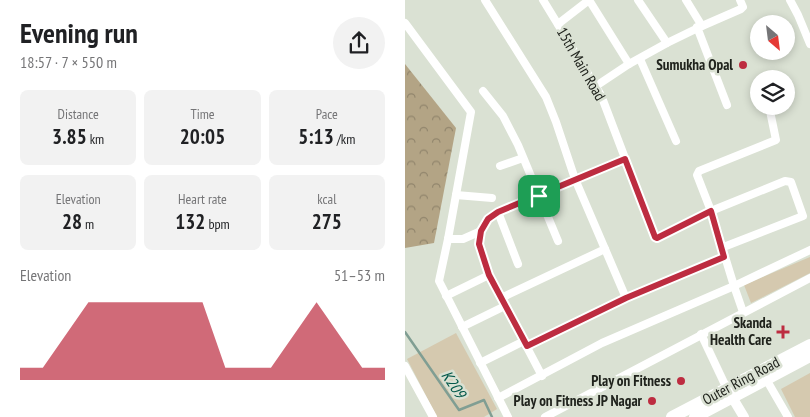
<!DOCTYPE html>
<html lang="en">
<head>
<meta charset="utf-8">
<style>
	body { margin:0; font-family:"PT Sans Narrow",sans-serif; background:#f2f2f2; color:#202124; height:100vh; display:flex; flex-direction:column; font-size:19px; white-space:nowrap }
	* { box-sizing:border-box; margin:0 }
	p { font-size:16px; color:#757577 }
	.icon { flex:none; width:28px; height:28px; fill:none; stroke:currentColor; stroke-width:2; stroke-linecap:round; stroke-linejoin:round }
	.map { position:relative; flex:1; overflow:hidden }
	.panel { display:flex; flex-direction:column; background:#fff; width:405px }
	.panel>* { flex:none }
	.needle { width:32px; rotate:152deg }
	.fabs { position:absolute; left:345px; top:15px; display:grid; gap:10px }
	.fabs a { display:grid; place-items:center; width:45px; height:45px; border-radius:50%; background:#fff; box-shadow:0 2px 8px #0003; font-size:25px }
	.pin { position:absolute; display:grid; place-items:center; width:42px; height:42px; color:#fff; margin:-21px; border-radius:10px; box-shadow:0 2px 8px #0006 }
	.round { display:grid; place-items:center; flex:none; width:52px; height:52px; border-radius:26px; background:#f2f2f2 }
	.headline { display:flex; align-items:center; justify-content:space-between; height:85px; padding:0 20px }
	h1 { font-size:28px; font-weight:700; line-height:38px }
	.metrics { display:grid; grid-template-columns:repeat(3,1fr); gap:8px; height:85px; padding:5px 20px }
	.metrics div { display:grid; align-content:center; border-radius:8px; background:#f2f2f2; text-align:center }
	.metrics b { font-size:21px; font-weight:700 }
	.metrics small { font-size:14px; font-weight:400 }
	.metrics p { font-size:14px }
	.chart { height:140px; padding:10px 20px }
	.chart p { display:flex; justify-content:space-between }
	.chart svg { width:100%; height:90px; margin-top:5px; fill:#bd2c40; opacity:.7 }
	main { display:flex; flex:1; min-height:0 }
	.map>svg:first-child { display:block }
</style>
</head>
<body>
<main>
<section class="panel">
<div class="headline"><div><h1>Evening run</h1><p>18:57 · 7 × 550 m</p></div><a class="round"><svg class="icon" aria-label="share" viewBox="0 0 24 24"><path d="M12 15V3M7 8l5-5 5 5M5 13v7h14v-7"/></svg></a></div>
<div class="metrics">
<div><p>Distance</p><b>3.85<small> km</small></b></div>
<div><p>Time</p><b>20:05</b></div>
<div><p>Pace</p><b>5:13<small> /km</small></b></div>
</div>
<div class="metrics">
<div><p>Elevation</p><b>28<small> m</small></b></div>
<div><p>Heart rate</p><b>132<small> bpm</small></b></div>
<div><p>kcal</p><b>275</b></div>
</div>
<div class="chart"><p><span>Elevation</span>51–53 m</p>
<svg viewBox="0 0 160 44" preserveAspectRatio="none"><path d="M0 44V38L10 38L20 22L30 6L40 6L50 6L60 6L70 6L80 6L90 38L100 38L110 38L120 22L130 6L140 22L150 38L160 38V44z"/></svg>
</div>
</section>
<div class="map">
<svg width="405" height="417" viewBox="0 0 405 417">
	<defs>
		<pattern id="forest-crowns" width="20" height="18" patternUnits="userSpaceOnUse" patternTransform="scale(1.25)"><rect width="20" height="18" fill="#b3a485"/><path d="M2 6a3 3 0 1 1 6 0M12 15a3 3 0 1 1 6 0" fill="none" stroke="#91856c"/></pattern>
	</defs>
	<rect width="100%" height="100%" fill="#dae1d3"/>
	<g fill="#d5c9af">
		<path d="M405,257V273L346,303L339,285Z"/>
		<path d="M51,333L92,409L79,417H32L2,359Z"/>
		<path d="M405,373V417H390L376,389Z"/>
	</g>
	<path fill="url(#forest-crowns)" d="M0,64L51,128L29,243L0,248Z"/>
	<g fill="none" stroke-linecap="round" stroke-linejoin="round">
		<path stroke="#809e93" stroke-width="2.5" d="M0,332L54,410L79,400L87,417"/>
		<g stroke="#fff" stroke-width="8">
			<path d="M80,0L141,97L151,122L170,179L221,298"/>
			<path d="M138,0L196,95L250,237L252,238L306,211L380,181L386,182L398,216L316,248"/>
			<path d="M184,0L224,64"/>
			<path d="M385,0L393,15L405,44"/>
			<path d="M0,23L66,112L43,239L34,281L103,417"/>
			<path d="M153,24L184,0"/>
			<path d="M297,26L336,9L338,7L335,0"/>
			<path d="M292,27L322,105"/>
			<path d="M262,43L297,26L281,0"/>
			<path d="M235,59L271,141"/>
			<path d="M191,86L224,64L262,43L233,0"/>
			<path d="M78,91L98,116L113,145L153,241"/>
			<path d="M365,111L371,140L294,171L292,175L306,211L329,286L405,250"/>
			<path d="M95,166L118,158"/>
			<path d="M51,195L87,198"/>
			<path d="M93,212L113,264"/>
			<path d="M43,239H58L76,231"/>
			<path d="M41,296L84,275"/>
			<path d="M96,298L200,249"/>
			<path d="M57,327L100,306"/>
			<path d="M296,334L322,389"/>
			<path d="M122,346L221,298L319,257"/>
			<path d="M75,363L119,341"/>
			<path d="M0,366L28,417"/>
			<path d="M137,376L84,275L74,244L76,231L83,219L93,212L220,159"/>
			<path d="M361,379L383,417"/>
			<path d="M93,398L197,343L329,286L338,312"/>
			<path d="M140,417L405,278"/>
		</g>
		<path stroke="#fff" stroke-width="10" d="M324,392L339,417"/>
		<g stroke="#fff" stroke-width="12">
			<path d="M267,417L405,345"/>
			<path d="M290,417L405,356"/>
		</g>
	</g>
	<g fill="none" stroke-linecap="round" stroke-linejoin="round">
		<defs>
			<path id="route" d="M220,159L250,237L252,238L306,211L319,257L221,298L122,346L84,275L74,244L76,231L83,219L93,212Z"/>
		</defs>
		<use href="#route" stroke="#fff" stroke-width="10"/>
		<use href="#route" stroke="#bd2c40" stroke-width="6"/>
	</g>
	<g fill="#bd2c40" stroke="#dae1d3" stroke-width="2">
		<circle cx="338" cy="65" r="5"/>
		<path d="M375.5 324.5h5v5h5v5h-5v5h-5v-5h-5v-5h5z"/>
		<circle cx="276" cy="381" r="5"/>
		<circle cx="247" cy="401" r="5"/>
	</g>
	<g text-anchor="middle" stroke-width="5" stroke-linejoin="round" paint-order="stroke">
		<g font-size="15" fill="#20231d" stroke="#dae1d3">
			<text transform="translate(176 64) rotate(60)" y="5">15th Main Road</text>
			<text transform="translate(336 381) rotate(-28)" y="5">Outer Ring Road</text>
		</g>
		<g font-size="15" font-weight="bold" fill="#20231d" stroke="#dae1d3" text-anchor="end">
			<text x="328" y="70">Sumukha Opal</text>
			<text x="367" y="328">Skanda<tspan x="367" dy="17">Health Care</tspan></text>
			<text x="266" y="386">Play on Fitness</text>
			<text x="237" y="406">Play on Fitness JP Nagar</text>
		</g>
		<g font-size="16" font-style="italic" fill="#04594a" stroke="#dae1d3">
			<text transform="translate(49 384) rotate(56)" y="6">K209</text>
		</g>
	</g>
</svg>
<div class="fabs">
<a><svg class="needle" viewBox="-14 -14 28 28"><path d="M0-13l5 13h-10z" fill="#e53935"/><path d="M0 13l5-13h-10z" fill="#757577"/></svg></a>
<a><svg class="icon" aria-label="layers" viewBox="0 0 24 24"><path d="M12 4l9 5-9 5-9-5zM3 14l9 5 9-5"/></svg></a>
</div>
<div class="pin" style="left:134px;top:196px;background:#1e9e55"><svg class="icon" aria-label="arrive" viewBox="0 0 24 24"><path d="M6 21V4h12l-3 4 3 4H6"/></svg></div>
</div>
</main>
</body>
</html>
